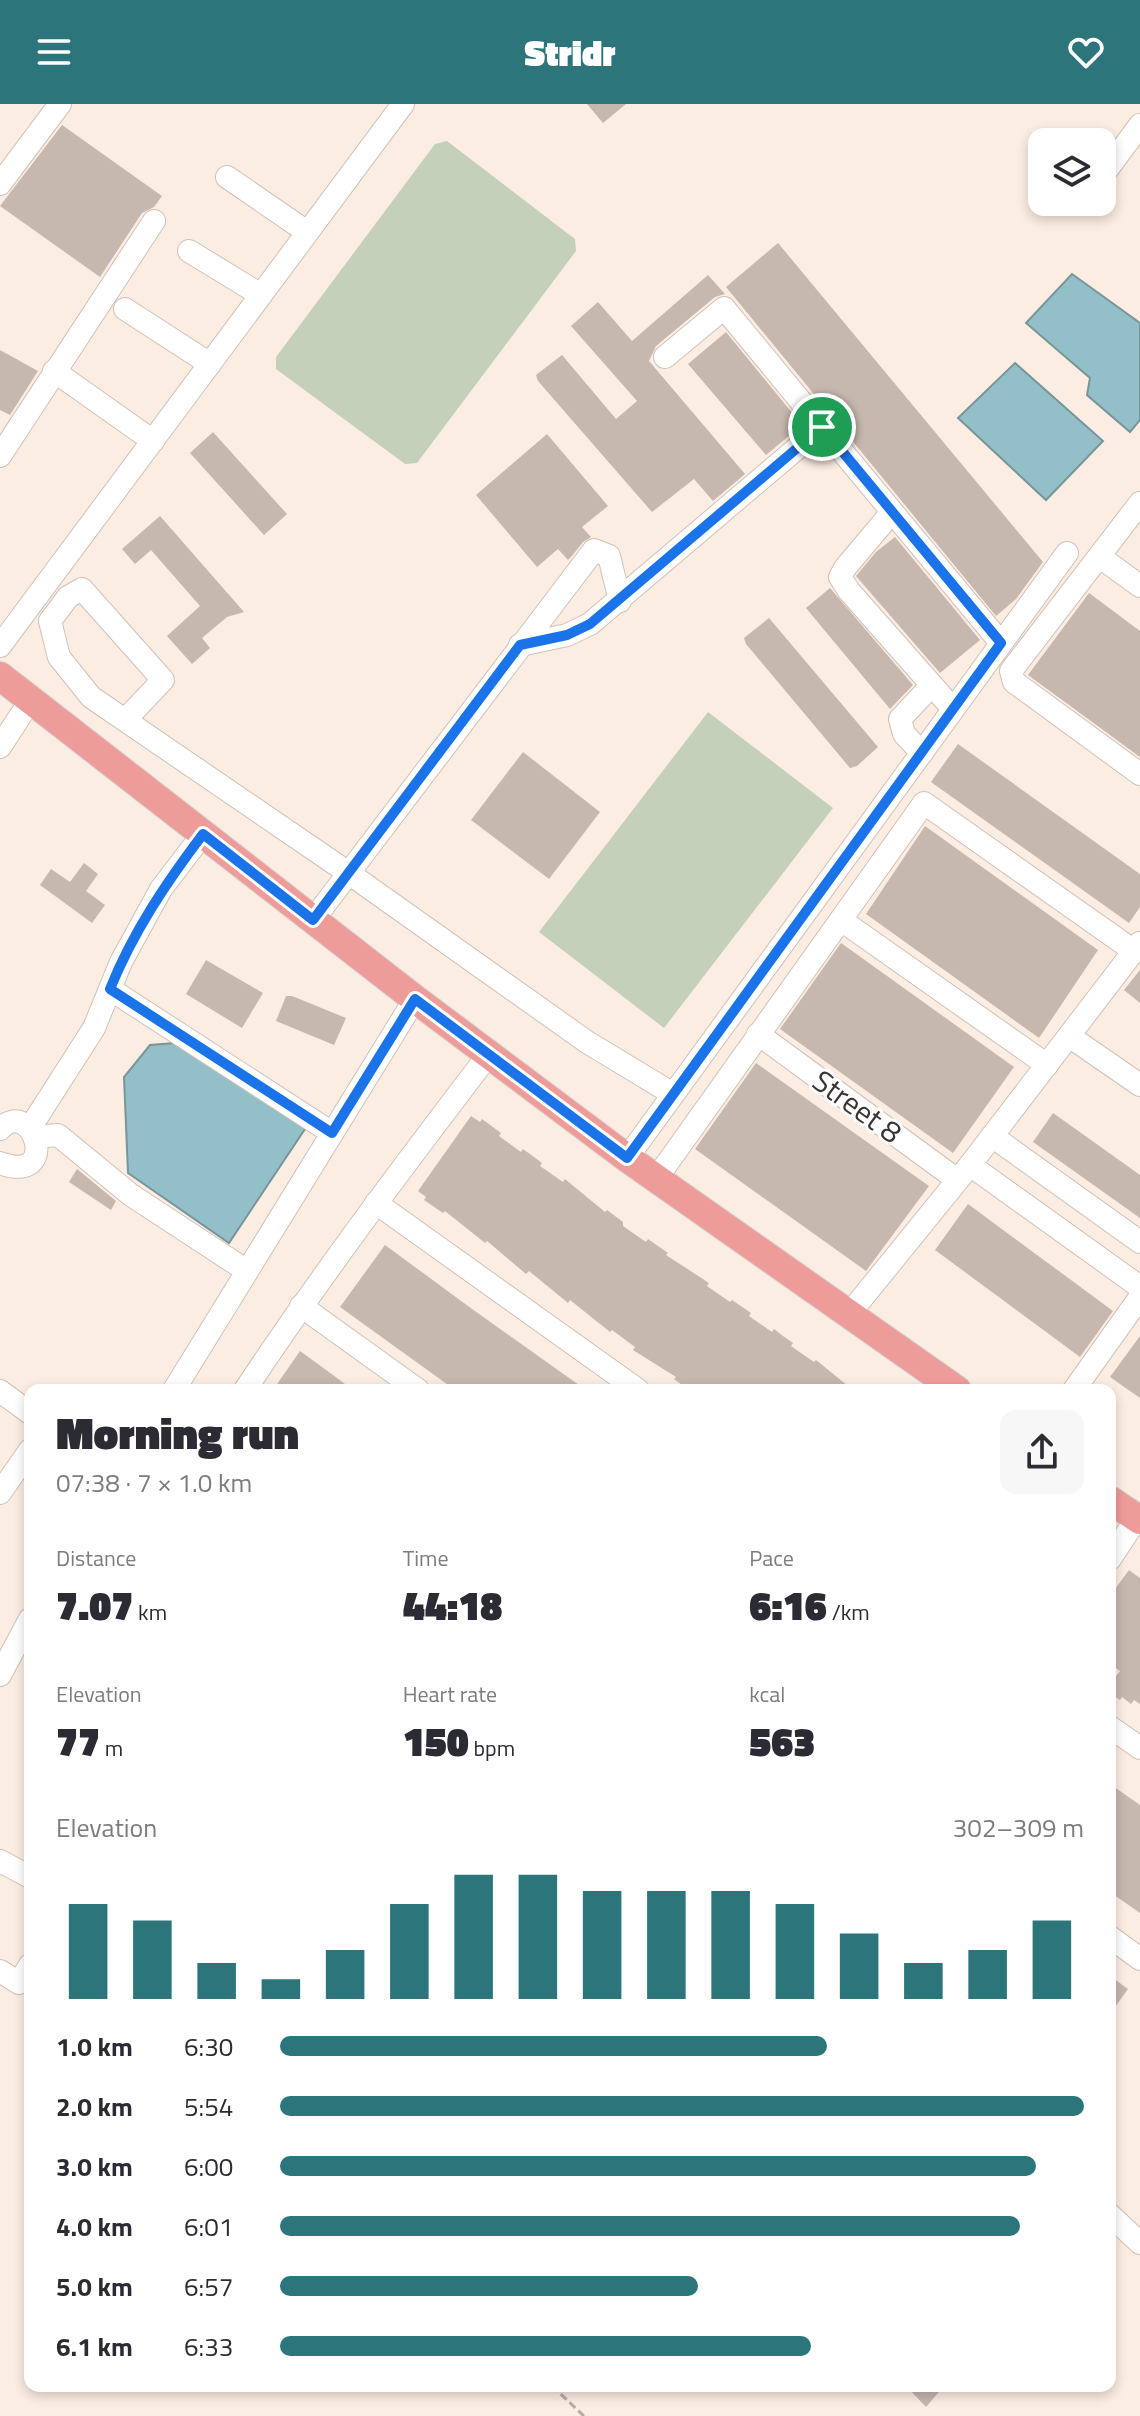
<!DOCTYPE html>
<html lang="en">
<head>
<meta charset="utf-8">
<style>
	body { margin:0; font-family:"Titillium Web",sans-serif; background:#f7f7f7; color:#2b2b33; height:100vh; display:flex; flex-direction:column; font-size:30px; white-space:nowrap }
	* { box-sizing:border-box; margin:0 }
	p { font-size:26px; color:#7c7c81 }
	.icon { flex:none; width:44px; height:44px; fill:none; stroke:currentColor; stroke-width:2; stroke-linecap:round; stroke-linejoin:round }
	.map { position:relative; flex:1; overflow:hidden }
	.panel { position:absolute; left:24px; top:1280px; width:1092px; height:1008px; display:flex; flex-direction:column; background:#fff; border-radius:16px; box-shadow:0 4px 12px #0003 }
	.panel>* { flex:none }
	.tools { position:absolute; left:1028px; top:24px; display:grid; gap:16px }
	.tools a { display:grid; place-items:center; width:88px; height:88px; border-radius:16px; background:#fff; box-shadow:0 4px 12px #0003; font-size:40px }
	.pin { position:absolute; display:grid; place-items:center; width:68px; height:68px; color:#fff; margin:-34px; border:4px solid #fff; border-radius:50%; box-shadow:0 2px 8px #0007 }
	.round { display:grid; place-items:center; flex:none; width:84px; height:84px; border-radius:16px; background:#f7f7f7 }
	.overview { display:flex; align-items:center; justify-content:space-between; height:136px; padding:0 32px }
	h1 { font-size:44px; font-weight:800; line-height:60px }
	.metrics { display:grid; grid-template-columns:repeat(3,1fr); gap:12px; height:136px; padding:8px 32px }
	.metrics div { display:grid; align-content:center }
	.metrics b { font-size:40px; font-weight:800 }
	.metrics small { font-size:22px; font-weight:400 }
	.metrics p { font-size:22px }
	.chart { height:224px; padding:16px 32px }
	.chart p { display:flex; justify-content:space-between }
	.chart svg { width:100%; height:144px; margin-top:8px; stroke:#2c767b; stroke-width:6 }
	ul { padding:0 32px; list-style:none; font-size:26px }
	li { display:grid; grid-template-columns:128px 96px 1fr; align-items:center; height:60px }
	li i { height:20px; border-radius:10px; background:#2c767b }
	header { display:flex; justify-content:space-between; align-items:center; height:104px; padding:0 32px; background:#2c767b; color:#fff; font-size:36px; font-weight:800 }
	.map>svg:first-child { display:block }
</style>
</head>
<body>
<header><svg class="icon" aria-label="menu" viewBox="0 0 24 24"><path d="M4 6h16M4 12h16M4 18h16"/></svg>Stridr<svg class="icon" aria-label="heart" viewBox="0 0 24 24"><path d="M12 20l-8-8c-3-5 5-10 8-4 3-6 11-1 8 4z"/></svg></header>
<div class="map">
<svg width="1140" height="2312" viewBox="0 0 1140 2312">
	<rect width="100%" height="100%" fill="#fcede3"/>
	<g fill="#c4d0b9">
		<path d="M447,37L575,135L576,147L417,359L405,360L276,265V253L435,40Z"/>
		<path d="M708,608L833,704L664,924L539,828Z"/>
	</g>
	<g fill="#93bfc8" stroke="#78959a" stroke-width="2">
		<path d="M1072,170L1140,219V316L1130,328L1087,291L1090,274L1026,219Z"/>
		<path d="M1015,259L1103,337L1046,396L958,314Z"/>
		<path d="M187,938L309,1019L229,1139L128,1069L124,973L150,941Z"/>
	</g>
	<g fill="#c7b8af">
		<path d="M587,0H626L603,19Z"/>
		<path d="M62,21L162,92L154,103L142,109L100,173L0,102Z"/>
		<path d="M778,139L1043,458L1016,495L996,512L726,183Z"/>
		<path d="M708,171L725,190L715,193L656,242L649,257L745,370L713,397L694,375L652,408L538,277L536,271L562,251L616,315L637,297L571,222L598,198L632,237Z"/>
		<path d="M726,228L802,321L766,351L688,260Z"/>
		<path d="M0,246L38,267L10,311L0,306Z"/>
		<path d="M213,328L287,410L264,431L190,349Z"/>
		<path d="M547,330L608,402L582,423L591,433L583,438L572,452L568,456L558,445L537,463L476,391Z"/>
		<path d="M160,412L244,508L227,513L202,534L210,544L192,560L167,532L200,502L151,446L135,460L122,445Z"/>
		<path d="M895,433L980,536L940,569L856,472L876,448Z"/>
		<path d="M830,484L913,581L890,605L806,504Z"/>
		<path d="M1089,489L1140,527V653L1028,571Z"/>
		<path d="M769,514L878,643L857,662L850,664L746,540L744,534Z"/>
		<path d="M958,640L1140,770V803L1129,819L931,678Z"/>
		<path d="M523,648L600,708L549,775L471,716Z"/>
		<path d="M925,722L1098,846L1039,934L866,810Z"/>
		<path d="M84,759L98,770L86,787L105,801L92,819L40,781L51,765L70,778Z"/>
		<path d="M841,839L1014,963L953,1049L780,925Z"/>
		<path d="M206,856L263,889L242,924L186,890Z"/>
		<path d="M1140,866V899L1124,886Z"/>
		<path d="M286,892H292L346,914L334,941L276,917Z"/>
		<path d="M756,959L929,1082L866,1167L695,1045Z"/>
		<path d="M1053,1009L1140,1071V1114L1033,1038Z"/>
		<path d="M471,1012L480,1018L482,1015L501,1029L499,1032L521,1048L523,1045L542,1059L540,1062L563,1078L565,1075L605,1108L607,1106L623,1118V1122L646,1138L648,1135L668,1149L666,1151L709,1179L707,1182L730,1198L732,1196L751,1209L749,1212L772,1228L774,1225L783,1232L793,1239L791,1242L814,1258L816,1256L853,1286H689L674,1275L676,1273L633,1246L635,1243L612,1226L610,1228L570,1196L568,1199L529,1167L526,1170L487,1137L485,1139L445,1107L443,1109L424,1096L426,1093L418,1087Z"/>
		<path d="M77,1065L116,1097L111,1106L69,1078Z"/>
		<path d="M968,1100L1113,1207L1080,1253L935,1146Z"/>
		<path d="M385,1141L468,1202L586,1286H455L340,1203Z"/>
		<path d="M1140,1232V1294L1110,1273Z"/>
		<path d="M300,1247L333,1271L353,1286H273Z"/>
		<path d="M1129,1466L1140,1474V1600L1134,1596L1131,1600L1122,1593L1120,1596L1110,1589V1580L1120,1567L1110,1560V1492Z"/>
		<path d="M1110,1680L1140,1701V1809L1110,1788Z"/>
		<path d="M1110,1872L1128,1885L1110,1910Z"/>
		<path d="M906,2282H944L926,2303Z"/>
	</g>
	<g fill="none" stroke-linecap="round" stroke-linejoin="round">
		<defs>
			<g id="minor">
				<path d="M1103,71L1140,21"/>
				<path d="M227,73L307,128"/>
				<path d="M0,80L60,0"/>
				<path d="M189,147L261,191"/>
				<path d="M125,205L210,260"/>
				<path d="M665,253L724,204L822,323"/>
				<path d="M54,267L153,337"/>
				<path d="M0,352L154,117"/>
				<path d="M1140,399L1011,567L1014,578L1140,670"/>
				<path d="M892,408L845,464L840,473L849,487L953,605"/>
				<path d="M1100,453L1140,482"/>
				<path d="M520,541L567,531L590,520L822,323L1001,539"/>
				<path d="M0,542L403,0"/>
				<path d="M125,616L163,576L82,485L68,493L50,517L59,553L91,593L350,770L587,938L673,990"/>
				<path d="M0,643L30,597"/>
				<path d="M922,649L904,630L900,615L932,581"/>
				<path d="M313,816L594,446L609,452L620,497"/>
				<path d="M841,816L1047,961"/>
				<path d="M110,885L332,1029"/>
				<path d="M758,930L956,1075"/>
				<path d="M1069,932L1140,981"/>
				<path d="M30,1024L94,924L121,858L161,785L203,730"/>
				<path d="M0,1025C33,991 62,1082 0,1059"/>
				<path d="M992,1032L1140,1138"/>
				<path d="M36,1033L58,1031L131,1091L247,1167"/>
				<path d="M627,1054L1067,449"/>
				<path d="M970,1061L1140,1183"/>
				<path d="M656,1075L924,699L1134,847"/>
				<path d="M376,1099L638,1286"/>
				<path d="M301,1202L418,1286"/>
				<path d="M850,1209L970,1061L1140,839"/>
				<path d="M174,1286L415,895"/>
				<path d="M245,1286C322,1170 405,1060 489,950"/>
				<path d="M1074,1286L1140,1193"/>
				<path d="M0,1287L30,1309"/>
				<path d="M0,1389L30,1346"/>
				<path d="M1110,1455L1137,1414"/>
				<path d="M0,1571L30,1515"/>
				<path d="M1110,1623L1140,1644"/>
				<path d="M0,1757L30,1773"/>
				<path d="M1110,1833L1140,1855"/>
				<path d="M0,1867L19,1879L30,1861"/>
				<path d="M1110,2111L1140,2139"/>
			</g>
			<g id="major">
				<path d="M0,572L415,895L627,1054L957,1286"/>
				<path d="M1110,1396L1140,1416"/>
			</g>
		</defs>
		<use href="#minor" stroke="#d0c1b7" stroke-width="24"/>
		<use href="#major" stroke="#d4d2d1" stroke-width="30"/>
		<path stroke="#b8ada5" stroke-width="3" stroke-dasharray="8 4" stroke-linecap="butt" d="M552,2282L584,2312"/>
		<use href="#minor" stroke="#fff" stroke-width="22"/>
		<use href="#major" stroke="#ee9c9a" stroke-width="28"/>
	</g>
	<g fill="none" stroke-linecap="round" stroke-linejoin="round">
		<defs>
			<path id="route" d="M822,323L1001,539L627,1054L415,895L332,1029L110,885C133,828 166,779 203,730L313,816L520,541L567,531L590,520Z"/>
		</defs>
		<use href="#route" stroke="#fff" stroke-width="16"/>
		<use href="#route" stroke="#1a73e8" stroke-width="10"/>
	</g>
	<g text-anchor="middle" stroke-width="6" stroke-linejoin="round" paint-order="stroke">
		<g font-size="30" fill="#3a3430" stroke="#fdfdfd">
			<text transform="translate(857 1003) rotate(36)" y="10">Street 8</text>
		</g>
	</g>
</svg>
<div class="tools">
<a><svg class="icon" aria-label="layers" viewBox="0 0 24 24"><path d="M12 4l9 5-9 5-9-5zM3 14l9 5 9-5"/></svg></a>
</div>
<div class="pin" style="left:822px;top:323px;background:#1e9e55"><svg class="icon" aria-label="arrive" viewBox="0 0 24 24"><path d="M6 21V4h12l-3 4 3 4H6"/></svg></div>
<section class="panel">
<div class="overview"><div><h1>Morning run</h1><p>07:38 · 7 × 1.0 km</p></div><a class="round"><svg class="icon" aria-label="share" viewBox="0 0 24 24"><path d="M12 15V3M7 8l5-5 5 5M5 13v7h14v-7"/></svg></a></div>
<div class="metrics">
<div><p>Distance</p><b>7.07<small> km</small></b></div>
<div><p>Time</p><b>44:18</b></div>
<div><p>Pace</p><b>6:16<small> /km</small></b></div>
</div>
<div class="metrics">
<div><p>Elevation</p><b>77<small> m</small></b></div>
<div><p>Heart rate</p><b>150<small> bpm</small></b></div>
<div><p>kcal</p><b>563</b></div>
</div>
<div class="chart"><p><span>Elevation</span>302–309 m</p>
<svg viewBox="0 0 160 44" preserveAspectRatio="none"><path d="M5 44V15M15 44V20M25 44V33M35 44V38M45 44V29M55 44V15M65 44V6M75 44V6M85 44V11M95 44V11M105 44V11M115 44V15M125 44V24M135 44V33M145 44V29M155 44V20"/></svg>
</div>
<ul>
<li><b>1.0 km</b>6:30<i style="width:68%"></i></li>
<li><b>2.0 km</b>5:54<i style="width:100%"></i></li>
<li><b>3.0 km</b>6:00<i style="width:94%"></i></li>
<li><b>4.0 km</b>6:01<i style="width:92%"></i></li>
<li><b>5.0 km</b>6:57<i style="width:52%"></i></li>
<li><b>6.1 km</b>6:33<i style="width:66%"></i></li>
</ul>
</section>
</div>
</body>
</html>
